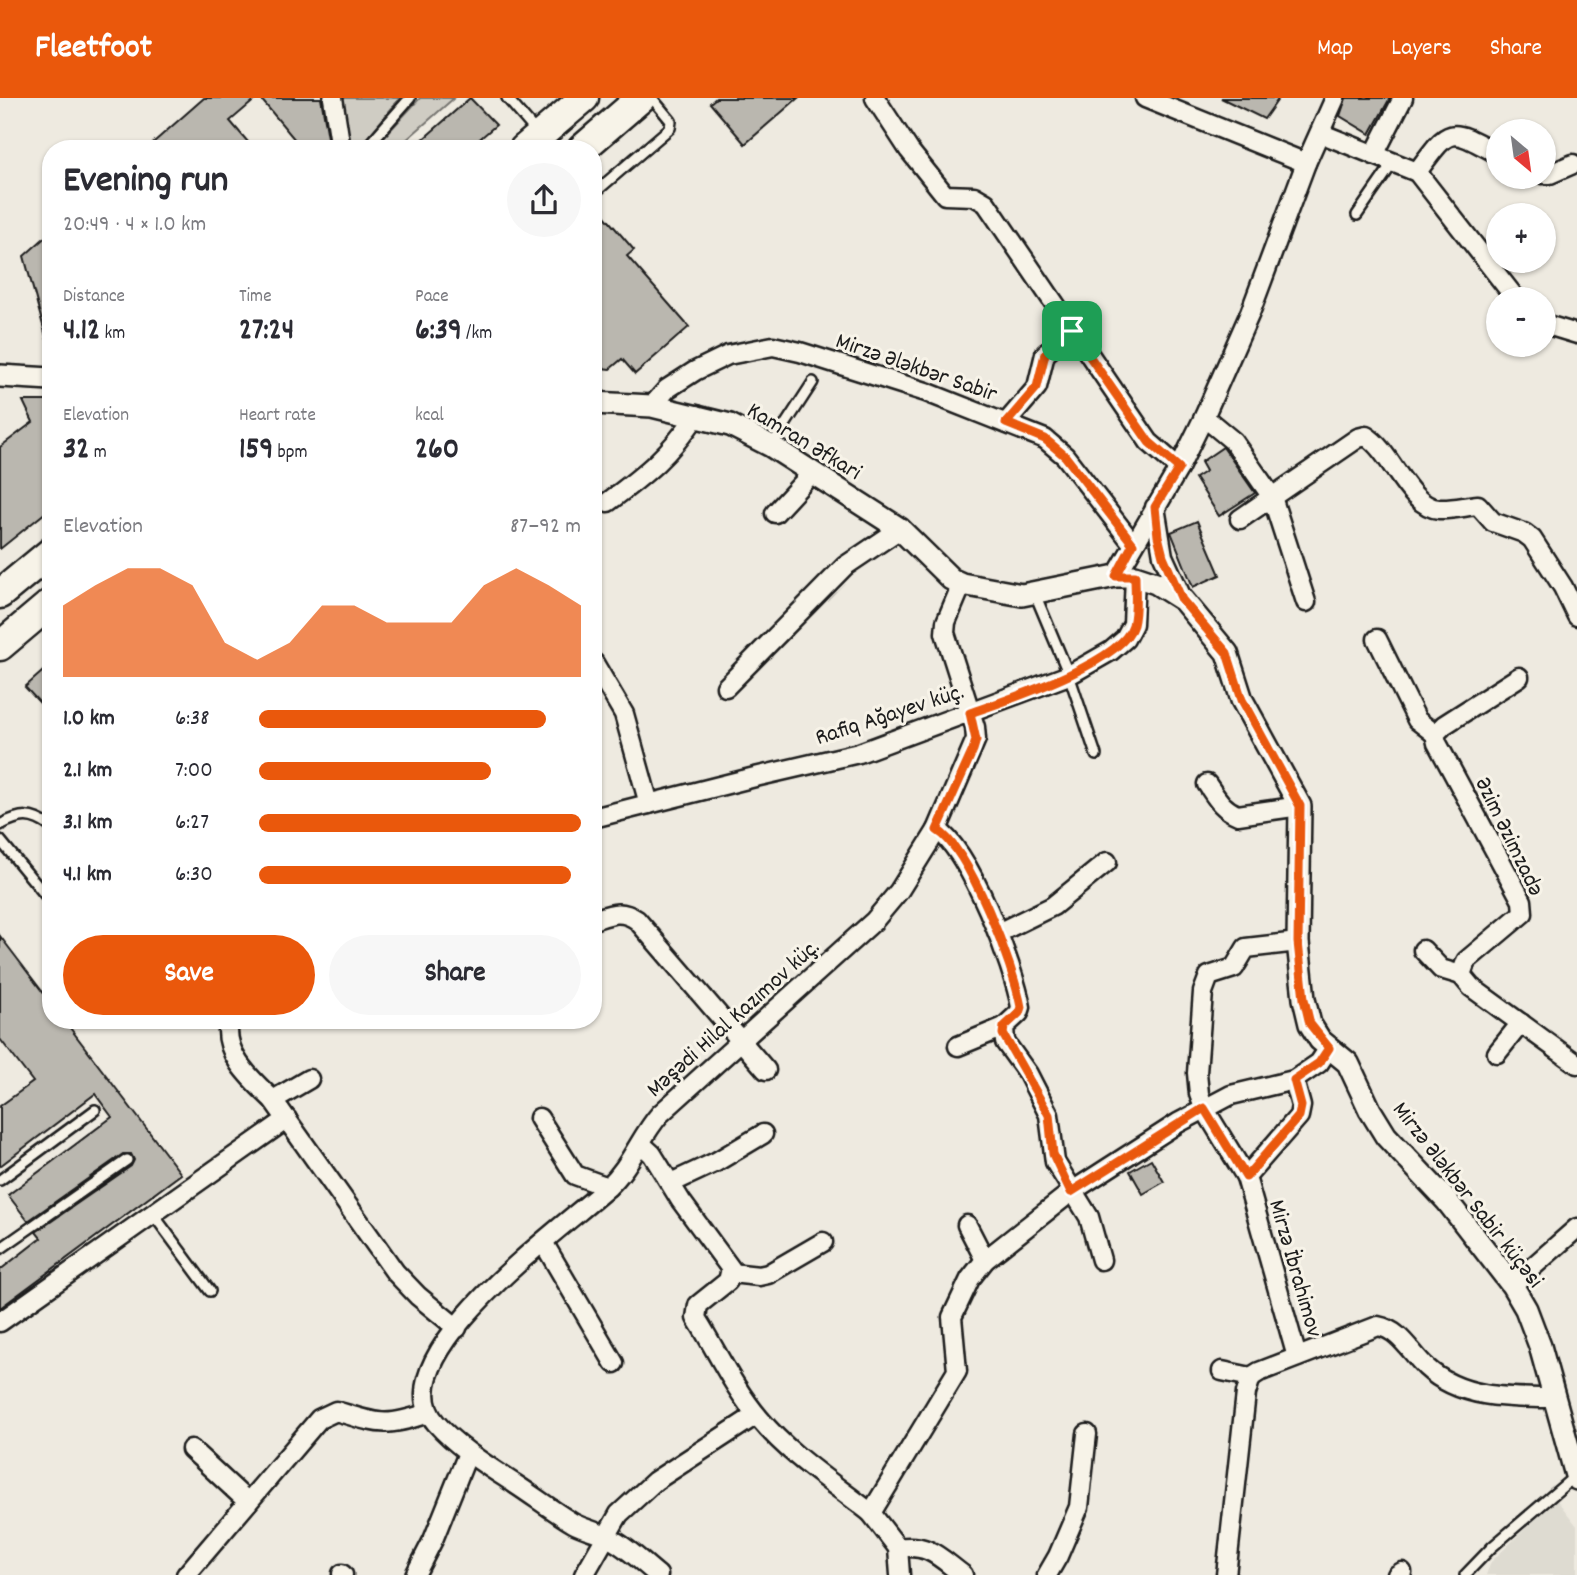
<!DOCTYPE html>
<html lang="en">
<head>
<meta charset="utf-8">
<style>
	body { margin:0; font-family:Dekko,sans-serif; background:#f7f7f7; color:#2b2b33; height:100vh; display:flex; flex-direction:column; font-size:26px; white-space:nowrap }
	* { box-sizing:border-box; margin:0 }
	p { font-size:23px; color:#7c7c81 }
	.icon { flex:none; width:38px; height:38px; fill:none; stroke:currentColor; stroke-width:2; stroke-linecap:round; stroke-linejoin:round }
	.map { position:relative; flex:1; overflow:hidden }
	.side { position:absolute; left:42px; top:42px; width:560px; height:889px; display:flex; flex-direction:column; background:#fff; border-radius:28px; box-shadow:0 2px 5px #0004 }
	.side>* { flex:none }
	.needle { width:46px; rotate:151deg }
	.tools { position:absolute; left:1486px; top:21px; display:grid; gap:14px }
	.tools a { display:grid; place-items:center; width:70px; height:70px; border-radius:50%; background:#fff; box-shadow:0 2px 5px #0004; font-size:35px }
	.pin { position:absolute; display:grid; place-items:center; width:60px; height:60px; color:#fff; margin:-30px; border-radius:14px; box-shadow:0 4px 10px #0006 }
	.round { display:grid; place-items:center; flex:none; width:74px; height:74px; border-radius:37px; background:#f7f7f7 }
	.overview { display:flex; align-items:center; justify-content:space-between; height:119px; padding:0 21px }
	h1 { font-size:38px; font-weight:700; line-height:52px }
	.metrics { display:grid; grid-template-columns:repeat(3,1fr); gap:10px; height:119px; padding:7px 21px }
	.metrics div { display:grid; align-content:center }
	.metrics b { font-size:30px; font-weight:700 }
	.metrics small { font-size:19px; font-weight:400 }
	.metrics p { font-size:19px }
	.chart { height:196px; padding:14px 21px }
	.chart p { display:flex; justify-content:space-between }
	.chart svg { width:100%; height:126px; margin-top:7px; fill:#ea580c; opacity:.7 }
	.primary-button { display:flex; gap:14px; margin-top:auto; padding:14px 21px }
	.primary-button a { flex:1; height:80px; border-radius:42px; background:#ea580c; color:#fff; font-size:28px; font-weight:700; line-height:80px; text-align:center }
	.primary-button a+a { background:#f7f7f7; color:#2b2b33 }
	ul { padding:0 21px; list-style:none; font-size:23px }
	li { display:grid; grid-template-columns:112px 84px 1fr; align-items:center; height:52px }
	li i { height:18px; border-radius:9px; background:#ea580c }
	header { display:flex; align-items:center; gap:42px; box-sizing:border-box; height:98px; padding:0 35px; background:#ea580c; color:#fff }
	header strong { font-size:33px }
	nav { display:flex; gap:38px; margin-inline-start:auto; font-size:24px }
	.map>svg:first-child { display:block }
</style>
</head>
<body>
<header>
<strong>Fleetfoot</strong>
<nav><a>Map</a><a>Layers</a><a>Share</a></nav>
</header>
<div class="map">
<svg width="1577" height="1477" viewBox="0 0 1577 1477">
	<rect width="100%" height="100%" fill="#eeeae0"/>
	<filter id="ink" filterUnits="userSpaceOnUse"><feTurbulence type="fractalNoise" baseFrequency=".0143" numOctaves="2"/><feDisplacementMap in="SourceGraphic" scale="14" xChannelSelector="R" yChannelSelector="G"/><feConvolveMatrix kernelMatrix="1 2 1 2 8 2 1 2 1" color-interpolation-filters="sRGB"/></filter>
	<g filter="url(#ink)">
		<path fill="#dedbd1" d="M1556,1401L1577,1428V1477H1486L1491,1464Z"/>
		<g fill="#cfccc3" stroke="#767470" stroke-width="2">
			<path d="M340,0H400L364,44L348,50Z"/>
			<path d="M420,0H454L396,51H373Z"/>
		</g>
		<g fill="#bab7af" stroke="#1c1c1c" stroke-width="2">
			<path d="M204,0H257L230,23L254,51H146Z"/>
			<path d="M260,0H321L329,45L300,48Z"/>
			<path d="M470,0L496,27L468,51H412Z"/>
			<path d="M716,0H798L745,46L710,5Z"/>
			<path d="M1221,0H1279L1264,21Z"/>
			<path d="M1346,0H1390L1370,36L1340,18Z"/>
			<path d="M603,116L634,152L627,158L689,229L635,276L622,261L610,271L593,269V124Z"/>
			<path d="M51,134V242H47L24,158Z"/>
			<path d="M23,303H51V410L0,451V349L33,324Z"/>
			<path d="M1223,349L1255,395L1219,418L1195,380L1206,373L1201,364Z"/>
			<path d="M1197,423L1220,477L1193,489L1171,434Z"/>
			<path d="M51,566V617L25,589Z"/>
			<path d="M0,838L51,905V922H64L181,1076L0,1210V1172L41,1140L36,1134L131,1068L134,1062L131,1056H123L28,1123L8,1097L112,1019L95,996L0,1068V1008L33,984L0,941Z"/>
			<path d="M1151,1061L1164,1084L1143,1096L1130,1073Z"/>
		</g>
		<g fill="none" stroke-linecap="round" stroke-linejoin="round">
			<defs>
				<g id="service">
					<path d="M507,0L538,36"/>
					<path d="M365,51L410,0"/>
					<path d="M593,96L670,30L671,23L652,0"/>
					<path d="M1357,117L1393,65"/>
					<path d="M772,347L813,284"/>
					<path d="M1035,496L1069,577L1096,657"/>
					<path d="M0,727C21,716 31,715 51,729"/>
					<path d="M0,742L51,804"/>
					<path d="M0,1082L95,1012"/>
					<path d="M153,1116L210,1193"/>
					<path d="M0,1151L127,1062"/>
					<path d="M1465,1477L1492,1449L1575,1378"/>
				</g>
				<g id="minor">
					<path d="M333,0L341,51"/>
					<path d="M875,0L909,52L945,97L974,98L986,105L1149,344L1179,370"/>
					<path d="M1145,0L1306,65"/>
					<path d="M1320,35L1417,74L1516,201"/>
					<path d="M1374,57L1403,0"/>
					<path d="M1417,74C1451,28 1448,29 1498,56"/>
					<path d="M1544,76H1550L1573,66"/>
					<path d="M1544,226L1577,236"/>
					<path d="M652,308L667,291L695,273L728,257L773,248L800,254L926,294L1045,341L1065,358L1133,446"/>
					<path d="M1204,319L1233,343L1272,399L1358,340L1366,338C1392,354 1408,409 1439,411C1451,412 1466,408 1478,407L1493,424L1524,435L1532,441L1563,489L1577,518"/>
					<path d="M1006,325L1037,289L1045,256L1071,234"/>
					<path d="M608,404C647,375 669,357 697,317"/>
					<path d="M1155,409L1163,458L1183,502"/>
					<path d="M775,415L812,375"/>
					<path d="M1240,421L1272,399L1306,504"/>
					<path d="M1116,478L1179,370L1204,319L1250,215L1306,65L1335,0"/>
					<path d="M1377,541L1417,622L1435,636"/>
					<path d="M594,565L624,616L649,706"/>
					<path d="M1519,579L1444,627L1435,636L1437,645L1522,803L1523,815L1466,863L1461,877L1471,889L1577,966"/>
					<path d="M726,589L845,468L900,431"/>
					<path d="M1207,686C1216,699 1222,711 1238,717L1300,708"/>
					<path d="M593,720L755,679L859,655L1069,577L1111,553L1125,541L1133,526L1135,478"/>
					<path d="M937,732C970,751 1014,870 1021,909L1019,915L1004,929L1005,944L1028,976L1049,1017L1055,1064L1089,1119L1101,1162"/>
					<path d="M593,822C611,816 621,811 637,822L766,972"/>
					<path d="M998,835L1053,808L1107,764"/>
					<path d="M1423,852L1441,871L1461,877"/>
					<path d="M229,922C222,956 251,981 273,1002L395,1174L418,1198L457,1230"/>
					<path d="M958,948L1004,929"/>
					<path d="M1497,955L1521,925"/>
					<path d="M273,1002L309,981"/>
					<path d="M539,1020L575,1077L608,1089"/>
					<path d="M641,1046L652,1056L681,1103L731,1171L728,1183L698,1207L696,1220L701,1228C719,1258 736,1293 759,1320C790,1358 833,1385 871,1415"/>
					<path d="M1246,1079L1299,1018L1301,1008L1294,982"/>
					<path d="M671,1085L716,1064L763,1036"/>
					<path d="M967,1127L985,1162"/>
					<path d="M543,1144L614,1265"/>
					<path d="M731,1175L759,1178L768,1176L823,1144"/>
					<path d="M1512,1187L1577,1130"/>
					<path d="M0,1224L287,1021"/>
					<path d="M1297,1259L1246,1079L1204,1010L1199,996L1197,975L1203,894L1209,878L1234,870L1246,850L1298,844"/>
					<path d="M1222,1273L1251,1279"/>
					<path d="M191,1351L248,1404"/>
					<path d="M898,1450C929,1445 939,1459 963,1477"/>
					<path d="M342,1476L343,1477"/>
					<path d="M186,1477L319,1321L336,1313C380,1326 384,1330 428,1315"/>
					<path d="M415,1477L433,1442L468,1355"/>
					<path d="M584,1477L619,1416L655,1383L756,1317"/>
					<path d="M658,1477C642,1464 626,1448 607,1439C597,1433 584,1431 573,1425C553,1413 535,1399 515,1386C488,1368 458,1350 436,1325C378,1260 567,1127 608,1089C631,1068 640,1039 660,1016L874,823L899,793L937,732L976,641L975,629L945,535L946,524L962,486"/>
					<path d="M900,1477L898,1450L871,1415L957,1273L952,1219L970,1181L985,1162L1071,1094L1178,1025L1231,997L1294,982L1319,965L1329,950"/>
					<path d="M1047,1477L1058,1458L1079,1409L1087,1336"/>
					<path d="M1226,1477L1246,1295L1251,1279L1259,1274L1378,1228C1400,1232 1410,1254 1426,1269C1460,1301 1510,1300 1554,1300"/>
					<path d="M1397,1477L1402,1474"/>
				</g>
				<g id="tertiary">
					<path d="M0,278L51,281"/>
					<path d="M593,305L652,308L730,327L771,348L900,431L951,481L962,486L1022,497L1116,478H1135L1156,485L1183,502L1227,555L1242,602L1300,708L1298,844L1304,901L1310,926L1320,942L1348,965L1370,1012L1386,1038L1447,1103L1512,1187L1526,1211L1540,1248L1577,1381"/>
				</g>
				<g id="primary">
					<path d="M524,51L584,0"/>
					<path d="M582,51L641,0"/>
					<path d="M0,496L51,454"/>
					<path d="M0,548L51,505"/>
				</g>
			</defs>
			<use href="#service" stroke="#1c1c1c" stroke-width="14"/>
			<use href="#minor" stroke="#1c1c1c" stroke-width="23"/>
			<use href="#tertiary" stroke="#1c1c1c" stroke-width="26"/>
			<use href="#primary" stroke="#1c1c1c" stroke-width="33"/>
			<use href="#service" stroke="#f7f3e8" stroke-width="9"/>
			<use href="#minor" stroke="#f7f3e8" stroke-width="18"/>
			<use href="#tertiary" stroke="#f7f3e8" stroke-width="21"/>
			<use href="#primary" stroke="#f7f3e8" stroke-width="28"/>
		</g>
	</g>
	<g fill="none" stroke-linecap="round" stroke-linejoin="round" filter="url(#ink)">
		<defs>
			<path id="route" d="M1072,233L1149,344L1179,370L1155,409L1158,438L1163,458L1182,502L1227,555L1242,602L1300,708L1298,844L1304,901L1310,926L1329,950L1319,965L1294,982L1301,1008L1299,1018L1246,1079L1204,1010L1071,1094L1053,1056L1049,1017L1003,936L1004,929L1019,915L1021,909C1014,870 970,751 937,732L973,652L976,642L970,615C1007,602 1122,565 1133,527C1137,512 1135,493 1135,478H1116L1133,446L1065,358L1045,341L1006,325L1037,289L1045,256Z"/>
		</defs>
		<use href="#route" stroke="#fff" stroke-width="14"/>
		<use href="#route" stroke="#ea580c" stroke-width="9"/>
	</g>
	<g text-anchor="middle" stroke-width="6" stroke-linejoin="round" paint-order="stroke">
		<g font-size="24" fill="#1c1c1c" stroke="#f7f3e8">
			<text transform="translate(917 268) rotate(19)" y="8">Mirzə Ələkbər Sabir</text>
			<text transform="translate(805 342) rotate(31)" y="8">Kamran Əfkari</text>
			<text transform="translate(889 615) rotate(-18)" y="8">Rafiq Ağayev küç.</text>
			<text transform="translate(1511 738) rotate(64)" y="8">Əzim Əzimzadə</text>
			<text transform="translate(732 919) rotate(-42)" y="8">Məşədi Hilal Kazımov küç.</text>
			<text transform="translate(1469 1096) rotate(52)" y="8">Mirzə Ələkbər Sabir küçəsi</text>
			<text transform="translate(1297 1170) rotate(74)" y="8">Mirzə İbrahimov</text>
		</g>
	</g>
</svg>
<div class="tools">
<a><svg class="needle" viewBox="-14 -14 28 28"><path d="M0-13l5 13h-10z" fill="#e53935"/><path d="M0 13l5-13h-10z" fill="#7c7c81"/></svg></a>
<a>+</a>
<a>−</a>
</div>
<div class="pin" style="left:1072px;top:233px;background:#1e9e55"><svg class="icon" aria-label="arrive" viewBox="0 0 24 24"><path d="M6 21V4h12l-3 4 3 4H6"/></svg></div>
<section class="side">
<div class="overview"><div><h1>Evening run</h1><p>20:49 · 4 × 1.0 km</p></div><a class="round"><svg class="icon" aria-label="share" viewBox="0 0 24 24"><path d="M12 15V3M7 8l5-5 5 5M5 13v7h14v-7"/></svg></a></div>
<div class="metrics">
<div><p>Distance</p><b>4.12<small> km</small></b></div>
<div><p>Time</p><b>27:24</b></div>
<div><p>Pace</p><b>6:39<small> /km</small></b></div>
</div>
<div class="metrics">
<div><p>Elevation</p><b>32<small> m</small></b></div>
<div><p>Heart rate</p><b>159<small> bpm</small></b></div>
<div><p>kcal</p><b>260</b></div>
</div>
<div class="chart"><p><span>Elevation</span>87–92 m</p>
<svg viewBox="0 0 160 44" preserveAspectRatio="none"><path d="M0 44V19L10 12L20 6L30 6L40 12L50 32L60 38L70 32L80 19L90 19L100 25L110 25L120 25L130 12L140 6L150 12L160 19V44z"/></svg>
</div>
<ul>
<li><b>1.0 km</b>6:38<i style="width:89%"></i></li>
<li><b>2.1 km</b>7:00<i style="width:72%"></i></li>
<li><b>3.1 km</b>6:27<i style="width:100%"></i></li>
<li><b>4.1 km</b>6:30<i style="width:97%"></i></li>
</ul>
<div class="primary-button"><a>Save</a><a>Share</a></div>
</section>
</div>
</body>
</html>
